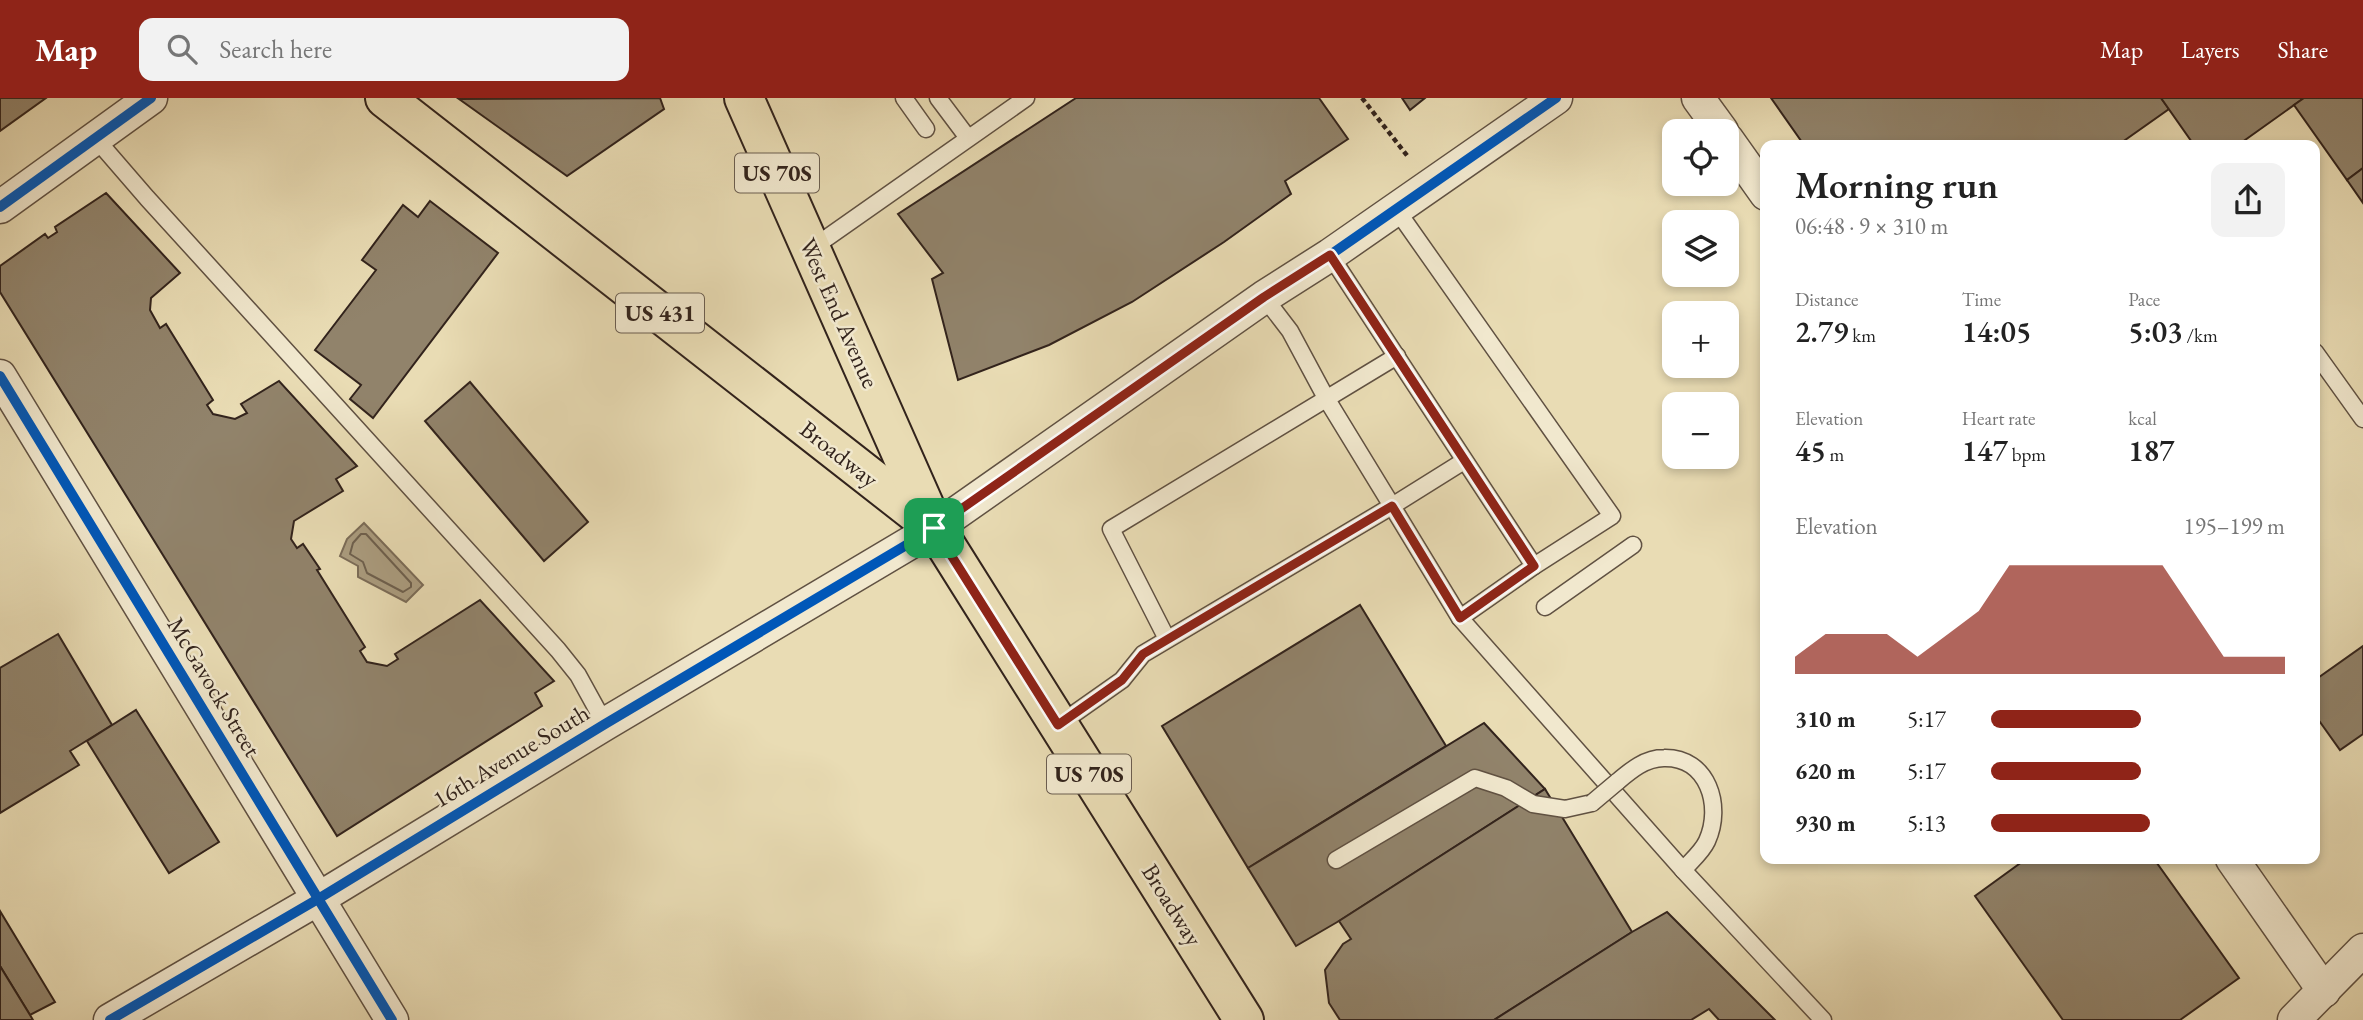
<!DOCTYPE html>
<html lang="en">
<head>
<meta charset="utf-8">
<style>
	body { margin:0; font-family:"EB Garamond",serif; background:#f2f2f2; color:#222; height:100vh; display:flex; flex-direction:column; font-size:26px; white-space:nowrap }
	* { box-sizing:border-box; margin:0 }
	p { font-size:23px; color:#767676 }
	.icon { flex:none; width:38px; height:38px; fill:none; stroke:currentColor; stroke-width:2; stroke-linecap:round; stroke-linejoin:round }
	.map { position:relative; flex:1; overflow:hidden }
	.drawer { position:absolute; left:1760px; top:42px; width:560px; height:724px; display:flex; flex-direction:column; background:#fff; border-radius:14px; box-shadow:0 4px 10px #0003 }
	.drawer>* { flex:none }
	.buttons { position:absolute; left:1662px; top:21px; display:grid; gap:14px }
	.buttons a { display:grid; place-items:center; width:77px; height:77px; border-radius:14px; background:#fff; box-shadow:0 4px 10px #0003; font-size:35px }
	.pin { position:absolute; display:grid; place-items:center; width:60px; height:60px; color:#fff; margin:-30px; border-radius:14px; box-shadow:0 4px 10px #0006 }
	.round { display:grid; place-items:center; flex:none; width:74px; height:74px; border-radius:14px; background:#f2f2f2 }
	.summary { display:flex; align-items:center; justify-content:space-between; height:119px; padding:0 35px }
	h1 { font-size:38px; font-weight:600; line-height:52px }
	.figures { display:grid; grid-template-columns:repeat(3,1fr); gap:10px; height:119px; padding:7px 35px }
	.figures div { display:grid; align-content:center }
	.figures b { font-size:30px; font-weight:600 }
	.figures small { font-size:19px; font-weight:400 }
	.figures p { font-size:19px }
	.chart { height:196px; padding:14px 35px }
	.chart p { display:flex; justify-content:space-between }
	.chart svg { width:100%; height:126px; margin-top:7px; fill:#8f2418; opacity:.7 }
	ul { padding:0 35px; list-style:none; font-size:23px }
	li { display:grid; grid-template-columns:112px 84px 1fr; align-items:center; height:52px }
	li i { height:18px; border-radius:9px; background:#8f2418 }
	header { display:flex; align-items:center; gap:42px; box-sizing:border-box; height:98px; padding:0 35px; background:#8f2418; color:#fff }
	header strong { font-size:33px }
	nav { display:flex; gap:38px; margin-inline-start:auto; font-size:24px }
	.search { width:490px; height:63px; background:#f2f2f2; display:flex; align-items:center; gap:18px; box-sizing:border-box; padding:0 24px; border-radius:14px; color:#767676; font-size:26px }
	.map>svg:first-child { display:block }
</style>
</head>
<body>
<header>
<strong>Map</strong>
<div class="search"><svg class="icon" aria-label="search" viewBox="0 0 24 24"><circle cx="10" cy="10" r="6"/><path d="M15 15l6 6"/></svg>Search here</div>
<nav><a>Map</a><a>Layers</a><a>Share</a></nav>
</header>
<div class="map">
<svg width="2363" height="922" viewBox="0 0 2363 922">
	<rect width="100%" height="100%" fill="#e9dcb4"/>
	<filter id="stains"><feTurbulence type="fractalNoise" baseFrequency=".00286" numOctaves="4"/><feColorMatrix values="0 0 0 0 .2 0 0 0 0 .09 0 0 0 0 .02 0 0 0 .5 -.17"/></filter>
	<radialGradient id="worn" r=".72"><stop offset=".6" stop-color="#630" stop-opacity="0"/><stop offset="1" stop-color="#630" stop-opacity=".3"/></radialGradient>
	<path fill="#ab9d80" stroke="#7b6c58" stroke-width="2" d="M364,425L423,487L406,504L358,479V468L340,458L347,441Z"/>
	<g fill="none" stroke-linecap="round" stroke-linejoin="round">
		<path stroke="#6e604e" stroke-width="2" d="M361,436H366L411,485V489L403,494L367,475L363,464L350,456L353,445Z"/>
	</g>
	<g fill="#91836b" stroke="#32231c" stroke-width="2">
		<path d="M0,0H46L0,33Z"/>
		<path d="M660,0L664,11L567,78L459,1Z"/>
		<path d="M1076,0H1319L1348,41L1285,83L1291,96L1224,144L1132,204L1049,247L958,282L932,181L943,175L898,116Z"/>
		<path d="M1402,0H1425L1410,12Z"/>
		<path d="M1771,0H2161L2169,11L2118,47H1804Z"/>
		<path d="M2161,0H2304L2238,47H2194Z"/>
		<path d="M2304,0H2363V70L2347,82L2294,7Z"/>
		<path d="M2363,70V105L2347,82Z"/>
		<path d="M106,95L180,175L151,200L150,212L160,230L166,226L213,302L207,307L213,316L235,321L247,315L241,306L279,283L357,368L336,381L343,393L294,423L291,441L297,450L303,446L320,471L317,472L365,549L360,553L367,564L387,568L398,561L395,556L480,502L554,583L535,595L542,608L337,738L0,194V168L45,136L48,140L57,134L55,129Z"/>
		<path d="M430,103L498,155L373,320L350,301L361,287L315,252L376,172L362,162L403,107L418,119Z"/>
		<path d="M470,284L588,424L544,463L425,323Z"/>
		<path d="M1360,507L1446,648L1248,770L1162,628Z"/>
		<path d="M58,536L112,627L70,653L79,667L0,715V570Z"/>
		<path d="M2363,548V636L2340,652L2315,617V582Z"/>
		<path d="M136,612L219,744L169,775L87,643Z"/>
		<path d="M1484,625L1545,691L1339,823L1296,848L1248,770Z"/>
		<path d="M1545,691L1632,834L1494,922H1340L1329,905L1325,872L1343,846L1351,841L1339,823Z"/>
		<path d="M2026,761H2154L2239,880L2180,922H2063L1975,798Z"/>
		<path d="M0,813L55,904L30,917L0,868Z"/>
		<path d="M1667,814L1775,922H1719L1709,911L1691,922H1494L1632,834Z"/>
		<path d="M0,868L30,917L33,922H0Z"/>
	</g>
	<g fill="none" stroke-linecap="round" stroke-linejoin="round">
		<defs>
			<g id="service">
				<path d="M904,0L926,31"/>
				<path d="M938,0L968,40"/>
				<path d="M96,41L147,100L558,552L578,577L605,626"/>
				<path d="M1396,111L1612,418L1534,468L1460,520"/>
				<path d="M811,151L1026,0"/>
				<path d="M1330,157L1534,468"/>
				<path d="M2315,254L2363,321"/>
				<path d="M1464,363L1392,408L1460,520L1683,772L1823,922"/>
				<path d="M1545,509L1633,447"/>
				<path d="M1167,541L1111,431L1397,258"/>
				<path d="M1058,627L1122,582L1143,556L1392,408L1326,300L1290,233L1264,199"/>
				<path d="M1617,684C1630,673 1645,660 1664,660C1708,659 1723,708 1707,743C1702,754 1691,763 1683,772"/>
				<path d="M1336,762L1475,680L1506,690L1533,706L1565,711L1592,705"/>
			</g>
			<g id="minor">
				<path d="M1698,0L1722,33"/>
				<path d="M1727,41L1766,96"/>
				<path d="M0,109L151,0"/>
				<path d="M0,278L392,922"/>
				<path d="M2232,761L2324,893"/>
				<path d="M110,922L318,801L605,626L935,430L1264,199L1330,157L1556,0"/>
				<path d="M2294,922L2363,852"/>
			</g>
			<g id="primary">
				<path d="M385,0L935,430L1244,922"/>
				<path d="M744,0L932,425"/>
			</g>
		</defs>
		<use href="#service" stroke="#605142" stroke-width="19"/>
		<use href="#minor" stroke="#605142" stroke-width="35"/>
		<use href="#primary" stroke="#32231c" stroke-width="42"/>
		<path stroke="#32231c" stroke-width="4.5" stroke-dasharray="5 3.5" stroke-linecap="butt" d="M1362,0L1409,60"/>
		<use href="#service" stroke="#f1e8ce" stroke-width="16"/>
		<use href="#minor" stroke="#f1e8ce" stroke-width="32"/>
		<use href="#primary" stroke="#e9dcb4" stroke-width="38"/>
		<defs>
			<path id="service-bridge" d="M1592,705L1617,684"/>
		</defs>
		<use href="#service-bridge" stroke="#605142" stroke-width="19" stroke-linecap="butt"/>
		<use href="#service-bridge" stroke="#f1e8ce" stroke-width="16"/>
		<defs>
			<g id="cycleway">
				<path d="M0,109L151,0"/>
				<path d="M0,278L392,922"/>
				<path d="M110,922L318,801L605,626L935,430L1264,199L1330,157L1556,0"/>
			</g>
		</defs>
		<use href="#cycleway" stroke="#f1e8ce" stroke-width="15"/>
		<use href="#cycleway" stroke="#0057b8" stroke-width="10"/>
	</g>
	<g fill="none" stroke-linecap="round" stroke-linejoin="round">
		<defs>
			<path id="route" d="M1330,157L1534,468L1460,520L1392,408L1143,556L1122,582L1058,627L934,430L1264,199Z"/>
		</defs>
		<use href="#route" stroke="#fff" stroke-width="14"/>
		<use href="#route" stroke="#8f2418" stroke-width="9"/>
	</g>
	<g text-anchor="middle" stroke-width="5" stroke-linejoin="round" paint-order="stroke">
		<g fill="#f1e8ce" stroke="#6b5e51" stroke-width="2">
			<rect x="735" y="55.5" width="84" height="39" rx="5"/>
			<rect x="616" y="195.5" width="88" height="39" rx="5"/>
			<rect x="1047" y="656.5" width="84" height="39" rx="5"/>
		</g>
		<g font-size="23" font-weight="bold" fill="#32231c">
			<text x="777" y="83">US 70S</text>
			<text x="660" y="223">US 431</text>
			<text x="1089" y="684">US 70S</text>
		</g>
		<g font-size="24" fill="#32231c" stroke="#f1e8ce">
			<text transform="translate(839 215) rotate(66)" y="8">West End Avenue</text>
			<text transform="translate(839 356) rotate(38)" y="8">Broadway</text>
			<text transform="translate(214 589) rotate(59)" y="8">McGavock Street</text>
			<text transform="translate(511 658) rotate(-31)" y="8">16th Avenue South</text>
			<text transform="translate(1172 807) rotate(58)" y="8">Broadway</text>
		</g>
	</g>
	<rect width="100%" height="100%" filter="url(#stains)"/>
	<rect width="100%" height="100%" fill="url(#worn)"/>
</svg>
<div class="buttons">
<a><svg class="icon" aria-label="locate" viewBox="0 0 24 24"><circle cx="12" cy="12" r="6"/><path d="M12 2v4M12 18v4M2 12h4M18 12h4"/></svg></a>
<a><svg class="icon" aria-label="layers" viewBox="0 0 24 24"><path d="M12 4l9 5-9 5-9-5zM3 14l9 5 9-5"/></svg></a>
<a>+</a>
<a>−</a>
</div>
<div class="pin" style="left:934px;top:430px;background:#1e9e55"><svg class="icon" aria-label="arrive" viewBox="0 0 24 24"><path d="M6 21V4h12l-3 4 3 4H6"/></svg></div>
<section class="drawer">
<div class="summary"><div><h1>Morning run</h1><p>06:48 · 9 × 310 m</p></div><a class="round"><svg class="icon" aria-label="share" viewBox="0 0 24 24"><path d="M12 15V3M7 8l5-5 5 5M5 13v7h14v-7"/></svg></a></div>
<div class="figures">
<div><p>Distance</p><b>2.79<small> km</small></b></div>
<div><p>Time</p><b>14:05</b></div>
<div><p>Pace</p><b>5:03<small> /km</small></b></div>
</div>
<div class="figures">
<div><p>Elevation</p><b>45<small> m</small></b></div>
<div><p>Heart rate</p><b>147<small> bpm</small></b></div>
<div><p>kcal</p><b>187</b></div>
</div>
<div class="chart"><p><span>Elevation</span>195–199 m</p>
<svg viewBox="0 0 160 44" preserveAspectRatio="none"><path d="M0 44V38L10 30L20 30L30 30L40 38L50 30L60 22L70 6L80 6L90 6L100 6L110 6L120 6L130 22L140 38L150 38L160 38V44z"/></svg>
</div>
<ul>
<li><b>310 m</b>5:17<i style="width:51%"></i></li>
<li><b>620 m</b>5:17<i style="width:51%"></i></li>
<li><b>930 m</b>5:13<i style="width:54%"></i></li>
</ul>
</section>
</div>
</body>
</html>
